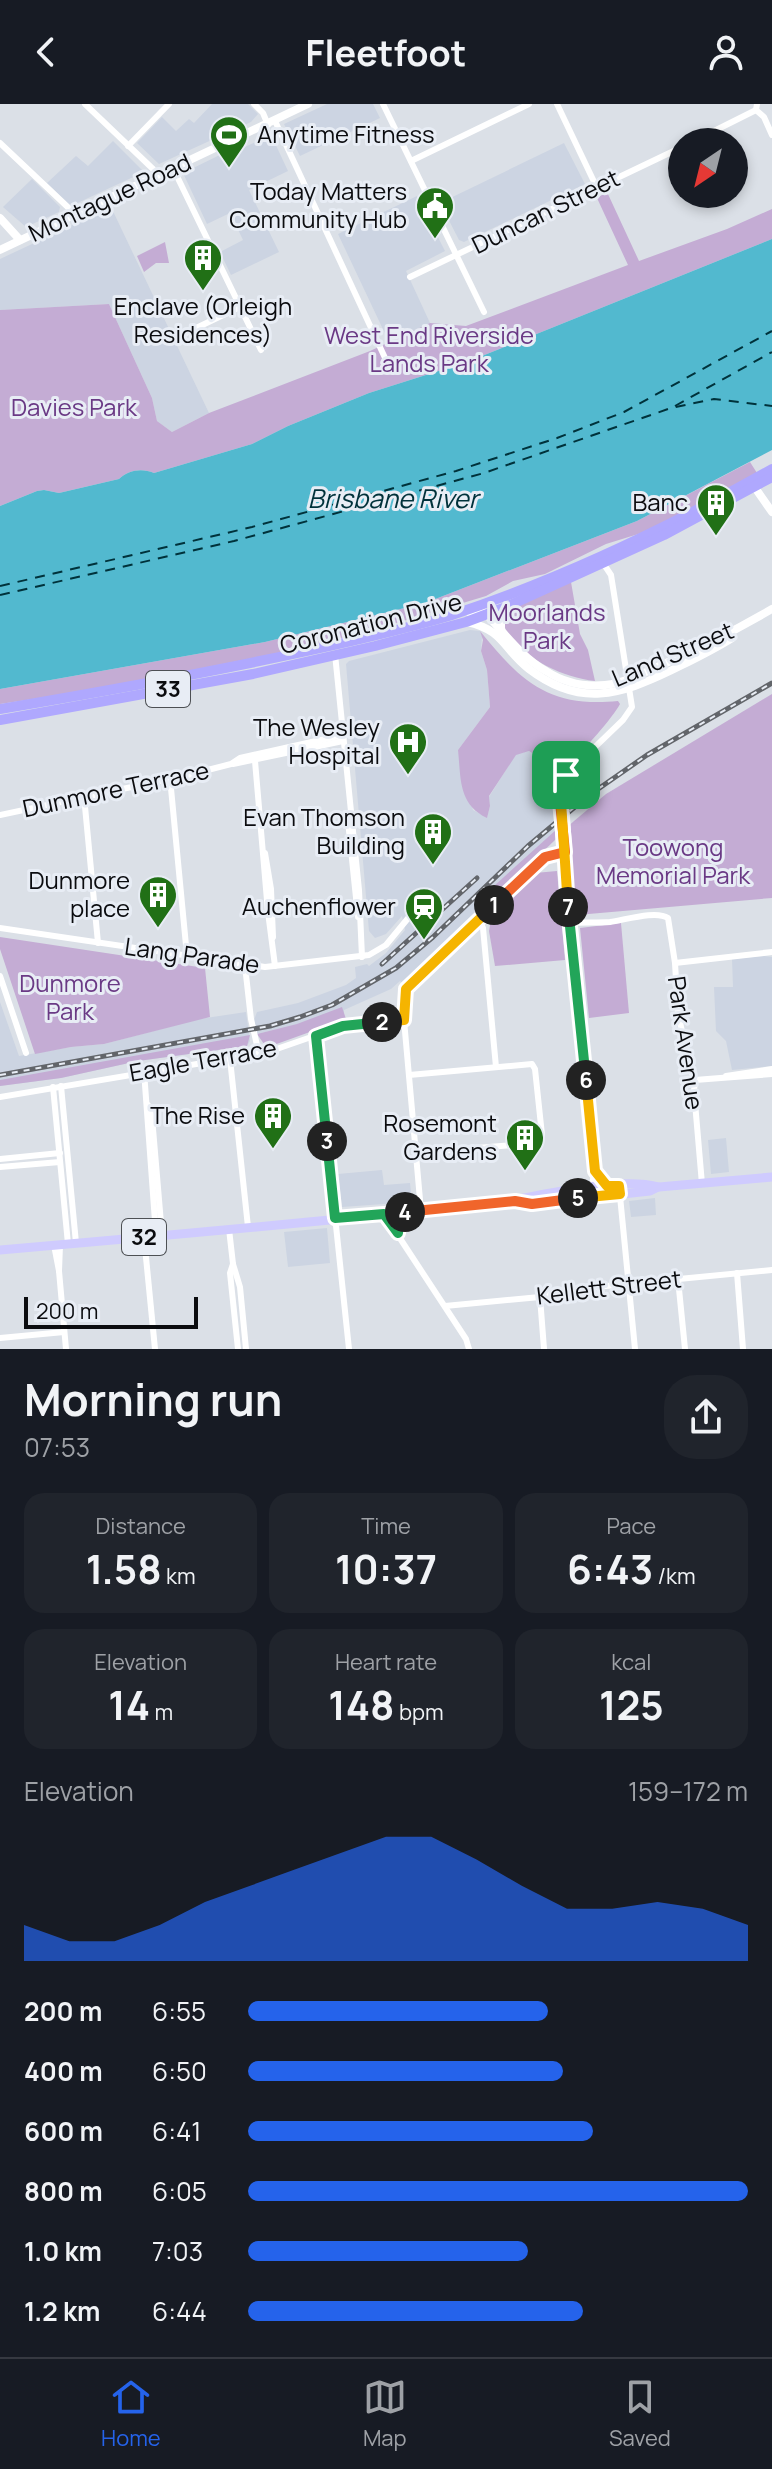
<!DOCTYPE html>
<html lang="en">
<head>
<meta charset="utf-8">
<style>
	body { margin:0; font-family:Manrope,sans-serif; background:#20242c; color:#f1f3f6; height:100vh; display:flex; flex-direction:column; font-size:30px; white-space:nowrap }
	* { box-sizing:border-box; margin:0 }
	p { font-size:26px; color:#9ea1a6 }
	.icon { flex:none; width:44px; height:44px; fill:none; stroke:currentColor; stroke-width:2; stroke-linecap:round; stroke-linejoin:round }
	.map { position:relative; height:1245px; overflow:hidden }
	.side { display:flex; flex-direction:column; background:#171b24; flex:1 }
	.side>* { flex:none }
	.needle { width:52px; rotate:215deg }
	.controls { position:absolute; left:668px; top:24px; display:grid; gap:16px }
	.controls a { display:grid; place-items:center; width:80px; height:80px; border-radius:50%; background:#171b24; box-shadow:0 4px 12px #0003; font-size:40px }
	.scale { position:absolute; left:24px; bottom:20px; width:174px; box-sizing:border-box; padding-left:8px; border:4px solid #0b0c0f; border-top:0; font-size:22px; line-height:28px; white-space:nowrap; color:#0b0c0f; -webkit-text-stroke:6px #e8edf5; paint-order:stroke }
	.pin { position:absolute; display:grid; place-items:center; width:68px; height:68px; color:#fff; margin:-34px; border-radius:16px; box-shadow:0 4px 12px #0006 }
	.km { position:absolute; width:40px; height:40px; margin:-20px; border-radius:50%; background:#222; color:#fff; font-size:22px; line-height:40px; text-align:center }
	.round { display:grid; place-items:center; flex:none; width:84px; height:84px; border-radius:32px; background:#20242c }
	.summary { display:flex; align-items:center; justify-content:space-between; height:136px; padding:0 24px }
	h1 { font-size:44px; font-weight:700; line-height:60px }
	.stats { display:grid; grid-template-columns:repeat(3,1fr); gap:12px; height:136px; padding:8px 24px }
	.stats div { display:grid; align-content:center; border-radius:20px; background:#20242c; text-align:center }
	.stats b { font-size:40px; font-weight:700 }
	.stats small { font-size:22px; font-weight:400 }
	.stats p { font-size:22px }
	.chart { height:224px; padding:16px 24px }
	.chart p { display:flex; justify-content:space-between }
	.chart svg { width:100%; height:144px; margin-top:8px; fill:#2563eb; opacity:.7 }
	ul { padding:0 24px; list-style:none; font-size:26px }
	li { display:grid; grid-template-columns:128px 96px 1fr; align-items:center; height:60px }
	li i { height:20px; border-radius:10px; background:#2563eb }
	header { display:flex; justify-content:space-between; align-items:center; height:104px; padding:0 24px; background:#171b24; font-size:36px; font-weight:700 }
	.menu { display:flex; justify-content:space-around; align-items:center; height:112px; border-top:2px solid #363941; background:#171b24; font-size:22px; color:#9ea1a6 }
	.menu a { display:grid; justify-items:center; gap:4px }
	.menu .selected { color:#2563eb }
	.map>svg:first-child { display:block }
</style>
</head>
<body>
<header><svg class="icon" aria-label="back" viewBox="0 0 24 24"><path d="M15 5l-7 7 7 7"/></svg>Fleetfoot<svg class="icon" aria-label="person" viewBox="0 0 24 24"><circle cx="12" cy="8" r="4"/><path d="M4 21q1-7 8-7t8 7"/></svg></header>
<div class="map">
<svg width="772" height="1245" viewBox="0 0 772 1245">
	<rect width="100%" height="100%" fill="#dbe0e7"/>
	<g fill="#ccd4e2">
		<path d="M212,0H248L258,10L251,18L159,60L137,39L162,13L176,27L189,15L194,19Z"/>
		<path d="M327,0H373L380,14L300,52L284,20Z"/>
		<path d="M266,33L273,35L288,67L249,86L279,148L231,171L220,148L243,136L230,109L207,120L183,69L230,46L232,49Z"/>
		<path d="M113,37L144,68L71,102L47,79L76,52L88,62Z"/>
		<path d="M564,39L585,80L464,138L459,136L440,99Z"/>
		<path d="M32,75L60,103L59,108L26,123L3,103Z"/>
		<path d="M417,92L445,147L406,167L430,219L389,238L338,130Z"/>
		<path d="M111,103L209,309L172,328L157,317L152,294L109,200L0,206V155Z"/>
		<path d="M470,526L480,527L482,532L481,547L487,566L490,603L458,646L473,706L487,713L490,702L489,693L516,650L529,647L543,656L546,665L539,679L555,699L558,733L404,880L400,877L391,885L344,906V910L257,930L254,916L257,908L298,899L346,881L356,874L355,863L367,860L369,862L386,849L405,826L402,812L386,830L375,834L369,827L346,560L349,557Z"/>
		<path d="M764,852L772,853V962L732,966L726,937L716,927L714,883H733L732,855Z"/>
		<path d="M0,898L19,952L71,943L104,940L199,915L246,908L250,937L247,942L138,957L61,974L0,982Z"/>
		<path d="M726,1034L729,1068L711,1070L708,1036Z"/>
		<path d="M382,1066L384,1081L410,1079L412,1098L342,1103L338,1070Z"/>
		<path d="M655,1094L656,1111L631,1113L629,1097Z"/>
		<path d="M327,1124L330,1159L288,1163L284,1128Z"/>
	</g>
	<g fill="#c4acd4">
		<path d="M607,88L639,157L727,125L772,105V135L467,258L369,289L288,322L252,340L154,369C142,364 128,366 119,375L59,389L44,386L37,387L0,402V206L109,200L152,294L157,317L172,328L209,309L370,247L430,219L466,222L628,161L597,94Z"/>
		<path d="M165,138L169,159H156L144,168L137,152Z"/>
		<path d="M750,358L757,369L648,427L606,440L545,470L513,477L486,492L363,529L284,548L93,586L0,600V585L265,538L425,499L637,417Z"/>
		<path d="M571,478L580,530L588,546L595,577C560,573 519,553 503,520L506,507Z"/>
		<path d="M480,527C521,578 550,604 618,597L620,600C614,612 582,649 571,657L558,655L546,665L543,656L529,647L516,651L489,692L490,702L487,714C458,700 461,674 458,646L490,603L487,566L481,547L483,536Z"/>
		<path d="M772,590V794L577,811L567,723L606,690Z"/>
		<path d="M557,725L556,735L506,783L494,782Z"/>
		<path d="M557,767L565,856L495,862L489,827L492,810L535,769Z"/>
		<path d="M621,819L629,909L589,914L580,824Z"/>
		<path d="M0,833L205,864L210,913L104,940L71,943L35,950L0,845Z"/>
		<path d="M342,903L346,915L271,942L264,940L257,930L297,920Z"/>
		<path d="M250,931L247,942L138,957L61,974L0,982V976Z"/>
	</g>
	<path fill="#52b9cf" d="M772,135V346L637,417L425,499L265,538L0,585V402L37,387L44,386L59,389L119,375C128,366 142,364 154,369L252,340L288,322L369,289L467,258Z"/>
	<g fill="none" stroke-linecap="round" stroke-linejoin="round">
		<g stroke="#00323b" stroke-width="2" stroke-dasharray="10 8" stroke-linecap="butt">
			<path d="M675,302L772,248"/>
			<path d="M0,482L252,423L456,367L557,334L624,308L772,227"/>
			<path d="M0,491L234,437L484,369L671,304L714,295L772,302"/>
		</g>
		<g stroke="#fff" stroke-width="6">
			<path d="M85,0L153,65L156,72"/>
			<path d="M254,0L263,9L268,21"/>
			<path d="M383,0L484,208"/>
			<path d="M557,0L597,84"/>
			<path d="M757,0L756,6L764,13L772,31"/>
			<path d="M275,17L386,256"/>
			<path d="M692,38L756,6"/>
			<path d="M0,39L74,109"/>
			<path d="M128,42L169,0"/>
			<path d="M411,57L529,0"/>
			<path d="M173,64L261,246"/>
			<path d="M410,173L682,43"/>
			<path d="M171,236L240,203"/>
			<path d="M335,550L359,786L362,853"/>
			<path d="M255,657L268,808L275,862"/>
			<path d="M233,660L343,637"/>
			<circle cx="559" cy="678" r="10"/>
			<path d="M566,671L623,616L632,603L611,471L603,459"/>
			<path d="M170,674L187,852"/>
			<path d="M559,688L574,866L595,1067L591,1084"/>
			<path d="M84,692L98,839"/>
			<path d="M0,711L188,671L231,660L240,654L343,631"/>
			<path d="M348,717L358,813"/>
			<path d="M265,749L271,785L273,833"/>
			<path d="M479,815L483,824L496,963"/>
			<path d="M570,819C583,818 597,819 610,818C625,816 656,806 668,814L675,859L678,909L690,964L695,976L694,987L702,1080"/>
			<path d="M0,824L265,863L369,851L386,841L414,807"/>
			<path d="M675,859L772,848"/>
			<path d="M245,862L251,915L259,950"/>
			<path d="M0,872L26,949"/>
			<path d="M316,932L349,1245"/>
			<path d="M230,955L248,1123"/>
			<path d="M144,967L156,1131"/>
			<path d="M409,971L532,960L535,965L542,1031L541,1037L538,1039L416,1049"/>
			<path d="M726,972L772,965"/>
			<path d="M695,976L772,970"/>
			<path d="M61,982L76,1139"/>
			<path d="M53,983L68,1140"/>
			<path d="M0,993L268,948L343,922L404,916"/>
			<path d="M148,1001L152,1013L162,1131"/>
			<path d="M0,1055L60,1049"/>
			<path d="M0,1063L60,1058"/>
			<path d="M619,1082L635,1245"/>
			<path d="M421,1107L404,916L405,886L541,757L549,751L565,748"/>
			<path d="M384,1110L466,1235L469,1245"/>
			<path d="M229,1125L233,1160L240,1183L246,1245"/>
			<path d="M398,1129L399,1119L405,1108"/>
			<path d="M144,1133L155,1245"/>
			<path d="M54,1141L59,1167L66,1245"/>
			<path d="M233,1160L230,1169L238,1245"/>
			<path d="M59,1167L60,1141"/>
			<path d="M737,1169L743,1245"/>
			<path d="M678,1175L685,1245"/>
			<path d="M540,1193L544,1245"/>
			<path d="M445,1202L540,1193L565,1186L772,1166"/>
			<path d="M0,1234L64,1228"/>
		</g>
		<g stroke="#fff" stroke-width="8">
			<path d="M0,114L20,136"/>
			<path d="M0,146L308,0"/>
			<path d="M751,378L772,408"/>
			<path d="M469,508H484C504,528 521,553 546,567C563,578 584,583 605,581C623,579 640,571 657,563C697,546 734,527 772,505"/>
			<path d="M467,518C504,526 503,545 529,565C580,604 620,591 672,566C692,556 713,546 732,534"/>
			<path d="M501,527V514L506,503"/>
		</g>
		<g stroke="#cfcbfe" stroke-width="9">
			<path d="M519,1098L532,1100L650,1087L658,1083"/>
			<path d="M0,1146C160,1132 320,1118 479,1101C528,1096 613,1071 659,1083L772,1073"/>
		</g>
		<g stroke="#afa8fe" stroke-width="10">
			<path d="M0,605C118,585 235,564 352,537C385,529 419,521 452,511C563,474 670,423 772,365"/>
			<path d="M0,616L253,570L375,542L466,518L506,503L664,431L772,373"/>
		</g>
		<defs>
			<g id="rail">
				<path d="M382,860L477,774"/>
				<path d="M0,971L270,922L300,913L332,901L396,864L433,833L528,742L588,692L647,651L772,579"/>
			</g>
		</defs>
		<use href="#rail" stroke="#62656a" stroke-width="5"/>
		<use href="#rail" stroke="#e8edf5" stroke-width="2" stroke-dasharray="6" stroke-linecap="butt"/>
	</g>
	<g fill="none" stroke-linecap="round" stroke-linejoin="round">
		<defs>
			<path id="split-1" d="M494,801L545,753L565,748L559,688L567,683L569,677L566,671"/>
			<path id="split-2" d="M382,918L404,916L406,885L494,801"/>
			<path id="split-3" d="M327,1037L316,932L343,922L382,918"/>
			<path id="split-4" d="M327,1037L335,1114L384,1110L398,1129L399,1119L405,1108"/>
			<path id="split-5" d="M405,1108L515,1097L532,1100L578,1094"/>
			<path id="split-6" d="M578,1094L620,1090L619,1082H607L595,1067L586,976"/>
			<path id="split-7" d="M568,803L586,976"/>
			<path id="split-8" d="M566,671L555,669L549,678L551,684L559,688L561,698L568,803"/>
		</defs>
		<use href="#split-1" stroke="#fff" stroke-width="16"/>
		<use href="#split-2" stroke="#fff" stroke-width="16"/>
		<use href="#split-3" stroke="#fff" stroke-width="16"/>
		<use href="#split-4" stroke="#fff" stroke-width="16"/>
		<use href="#split-5" stroke="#fff" stroke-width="16"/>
		<use href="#split-6" stroke="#fff" stroke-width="16"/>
		<use href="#split-7" stroke="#fff" stroke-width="16"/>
		<use href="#split-8" stroke="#fff" stroke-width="16"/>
		<use href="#split-1" stroke="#f0652b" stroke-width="10"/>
		<use href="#split-2" stroke="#f5b400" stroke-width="10"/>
		<use href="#split-3" stroke="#22a559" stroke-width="10"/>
		<use href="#split-4" stroke="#22a559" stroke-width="10"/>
		<use href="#split-5" stroke="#f0652b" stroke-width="10"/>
		<use href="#split-6" stroke="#f5b400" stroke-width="10"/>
		<use href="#split-7" stroke="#22a559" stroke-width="10"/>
		<use href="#split-8" stroke="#f5b400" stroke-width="10"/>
	</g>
	<defs>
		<symbol id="stadium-pin" viewBox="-11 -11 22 30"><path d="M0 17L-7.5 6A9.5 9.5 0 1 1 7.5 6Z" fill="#217016" stroke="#e8edf5"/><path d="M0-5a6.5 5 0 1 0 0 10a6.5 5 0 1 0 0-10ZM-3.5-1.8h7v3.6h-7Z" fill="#fff"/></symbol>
		<symbol id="civic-pin" viewBox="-11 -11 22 30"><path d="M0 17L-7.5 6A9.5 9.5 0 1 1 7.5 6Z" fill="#217016" stroke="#e8edf5"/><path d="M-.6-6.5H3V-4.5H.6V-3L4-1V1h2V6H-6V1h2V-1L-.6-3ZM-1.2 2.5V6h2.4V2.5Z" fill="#fff"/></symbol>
		<symbol id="building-pin" viewBox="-11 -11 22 30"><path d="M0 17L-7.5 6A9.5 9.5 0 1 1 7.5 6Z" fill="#217016" stroke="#e8edf5"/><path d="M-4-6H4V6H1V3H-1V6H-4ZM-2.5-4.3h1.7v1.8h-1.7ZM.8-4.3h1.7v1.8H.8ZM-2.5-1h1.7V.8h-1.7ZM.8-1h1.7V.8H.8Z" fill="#fff"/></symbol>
		<symbol id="hospital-pin" viewBox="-11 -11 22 30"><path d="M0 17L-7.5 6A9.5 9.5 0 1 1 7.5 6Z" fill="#217016" stroke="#e8edf5"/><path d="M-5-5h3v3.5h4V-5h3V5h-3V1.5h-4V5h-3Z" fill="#fff"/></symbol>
		<symbol id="station-pin" viewBox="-11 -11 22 30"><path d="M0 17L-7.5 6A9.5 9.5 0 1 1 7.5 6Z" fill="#217016" stroke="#e8edf5"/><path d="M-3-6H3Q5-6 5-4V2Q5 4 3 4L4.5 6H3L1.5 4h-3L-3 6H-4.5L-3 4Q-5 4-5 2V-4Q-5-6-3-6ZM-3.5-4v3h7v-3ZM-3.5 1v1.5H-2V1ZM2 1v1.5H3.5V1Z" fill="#fff"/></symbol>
	</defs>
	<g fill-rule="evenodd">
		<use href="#stadium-pin" x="207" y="9" width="44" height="60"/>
		<use href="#civic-pin" x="413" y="80" width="44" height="60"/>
		<use href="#building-pin" x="181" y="132" width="44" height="60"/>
		<use href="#building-pin" x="694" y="377" width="44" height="60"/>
		<use href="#hospital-pin" x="386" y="616" width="44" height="60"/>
		<use href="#building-pin" x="411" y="706" width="44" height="60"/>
		<use href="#building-pin" x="136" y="769" width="44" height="60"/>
		<use href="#station-pin" x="402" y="781" width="44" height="60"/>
		<use href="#building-pin" x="251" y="990" width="44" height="60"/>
		<use href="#building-pin" x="503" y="1012" width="44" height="60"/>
	</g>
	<g text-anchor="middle" stroke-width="6" stroke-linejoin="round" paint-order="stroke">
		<g fill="#e8edf5" stroke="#4d5054" stroke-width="2">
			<rect x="146" y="567" width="44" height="36" rx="6"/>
			<rect x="122" y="1115" width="44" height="36" rx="6"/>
		</g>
		<g font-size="22" font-weight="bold" fill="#0b0c0f">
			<text x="168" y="593">33</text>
			<text x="144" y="1141">32</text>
		</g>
		<g font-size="24" fill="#0b0c0f" stroke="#e8edf5" text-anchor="end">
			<text x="257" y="39" text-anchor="start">Anytime Fitness</text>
			<text x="407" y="96">Today Matters<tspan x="407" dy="28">Community Hub</tspan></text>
			<text x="203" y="211" text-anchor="middle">Enclave (Orleigh<tspan x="203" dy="28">Residences)</tspan></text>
			<text x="688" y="407">Banc</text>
			<text x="380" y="632">The Wesley<tspan x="380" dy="28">Hospital</tspan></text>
			<text x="405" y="722">Evan Thomson<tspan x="405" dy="28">Building</tspan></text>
			<text x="130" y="785">Dunmore<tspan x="130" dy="28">place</tspan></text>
			<text x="396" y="811">Auchenflower</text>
			<text x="245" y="1020">The Rise</text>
			<text x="497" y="1028">Rosemont<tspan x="497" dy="28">Gardens</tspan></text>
		</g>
		<g font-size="24" fill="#0b0c0f" stroke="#e8edf5">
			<text transform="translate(110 94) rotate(-25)" y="8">Montague Road</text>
			<text transform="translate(546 108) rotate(-26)" y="8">Duncan Street</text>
			<text transform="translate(371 520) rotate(-14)" y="8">Coronation Drive</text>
			<text transform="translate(673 551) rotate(-23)" y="8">Land Street</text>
			<text transform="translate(116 686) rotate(-12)" y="8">Dunmore Terrace</text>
			<text transform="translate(192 852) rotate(8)" y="8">Lang Parade</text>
			<text transform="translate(685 939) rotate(82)" y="8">Park Avenue</text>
			<text transform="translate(203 957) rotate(-10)" y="8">Eagle Terrace</text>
			<text transform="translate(609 1184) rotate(-7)" y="8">Kellett Street</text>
		</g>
		<g font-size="24" fill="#6a3985" stroke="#e8edf5">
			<text x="429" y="240">West End Riverside<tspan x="429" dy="28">Lands Park</tspan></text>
			<text x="74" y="312">Davies Park</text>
			<text x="547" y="517">Moorlands<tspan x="547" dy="28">Park</tspan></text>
			<text x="673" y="752">Toowong<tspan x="673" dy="28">Memorial Park</tspan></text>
			<text x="70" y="888">Dunmore<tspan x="70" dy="28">Park</tspan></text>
		</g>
		<g font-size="26" font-style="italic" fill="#00323b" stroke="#e8edf5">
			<text x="393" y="404">Brisbane River</text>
		</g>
	</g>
</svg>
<div class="controls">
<a><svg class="needle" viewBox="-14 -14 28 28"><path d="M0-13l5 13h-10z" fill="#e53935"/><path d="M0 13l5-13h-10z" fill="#9ea1a6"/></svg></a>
</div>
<div class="scale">200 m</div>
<div class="pin" style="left:566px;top:671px;background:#1e9e55"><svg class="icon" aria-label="arrive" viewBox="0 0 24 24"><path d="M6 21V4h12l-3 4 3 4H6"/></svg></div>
<b class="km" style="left:494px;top:801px">1</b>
<b class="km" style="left:382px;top:918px">2</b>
<b class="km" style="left:327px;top:1037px">3</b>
<b class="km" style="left:405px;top:1108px">4</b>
<b class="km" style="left:578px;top:1094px">5</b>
<b class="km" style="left:586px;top:976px">6</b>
<b class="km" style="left:568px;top:803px">7</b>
</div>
<section class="side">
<div class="summary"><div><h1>Morning run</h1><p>07:53</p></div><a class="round"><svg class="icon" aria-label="share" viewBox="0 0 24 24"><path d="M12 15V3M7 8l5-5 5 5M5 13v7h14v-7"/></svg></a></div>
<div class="stats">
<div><p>Distance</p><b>1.58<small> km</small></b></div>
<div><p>Time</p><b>10:37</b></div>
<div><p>Pace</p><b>6:43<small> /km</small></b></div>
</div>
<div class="stats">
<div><p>Elevation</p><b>14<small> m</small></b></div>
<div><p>Heart rate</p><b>148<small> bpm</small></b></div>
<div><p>kcal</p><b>125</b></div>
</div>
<div class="chart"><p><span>Elevation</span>159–172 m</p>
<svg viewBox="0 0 160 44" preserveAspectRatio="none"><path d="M0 44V33L10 38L20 38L30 33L40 26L50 21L60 16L70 11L80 6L90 6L100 13L110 21L120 28L130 28L140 26L150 28L160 33V44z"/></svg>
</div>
<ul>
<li><b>200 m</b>6:55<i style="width:60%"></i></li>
<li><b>400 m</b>6:50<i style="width:63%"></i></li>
<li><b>600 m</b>6:41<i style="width:69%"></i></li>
<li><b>800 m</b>6:05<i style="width:100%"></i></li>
<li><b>1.0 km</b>7:03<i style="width:56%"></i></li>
<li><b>1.2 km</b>6:44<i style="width:67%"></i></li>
</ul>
</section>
<nav class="menu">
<a class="selected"><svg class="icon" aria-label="home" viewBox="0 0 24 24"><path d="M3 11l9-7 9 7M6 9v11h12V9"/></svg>Home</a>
<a><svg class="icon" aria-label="map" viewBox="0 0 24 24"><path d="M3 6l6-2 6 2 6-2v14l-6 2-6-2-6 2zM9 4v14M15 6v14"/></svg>Map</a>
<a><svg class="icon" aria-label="saved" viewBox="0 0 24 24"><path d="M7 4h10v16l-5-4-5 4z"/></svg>Saved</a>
</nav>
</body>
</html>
